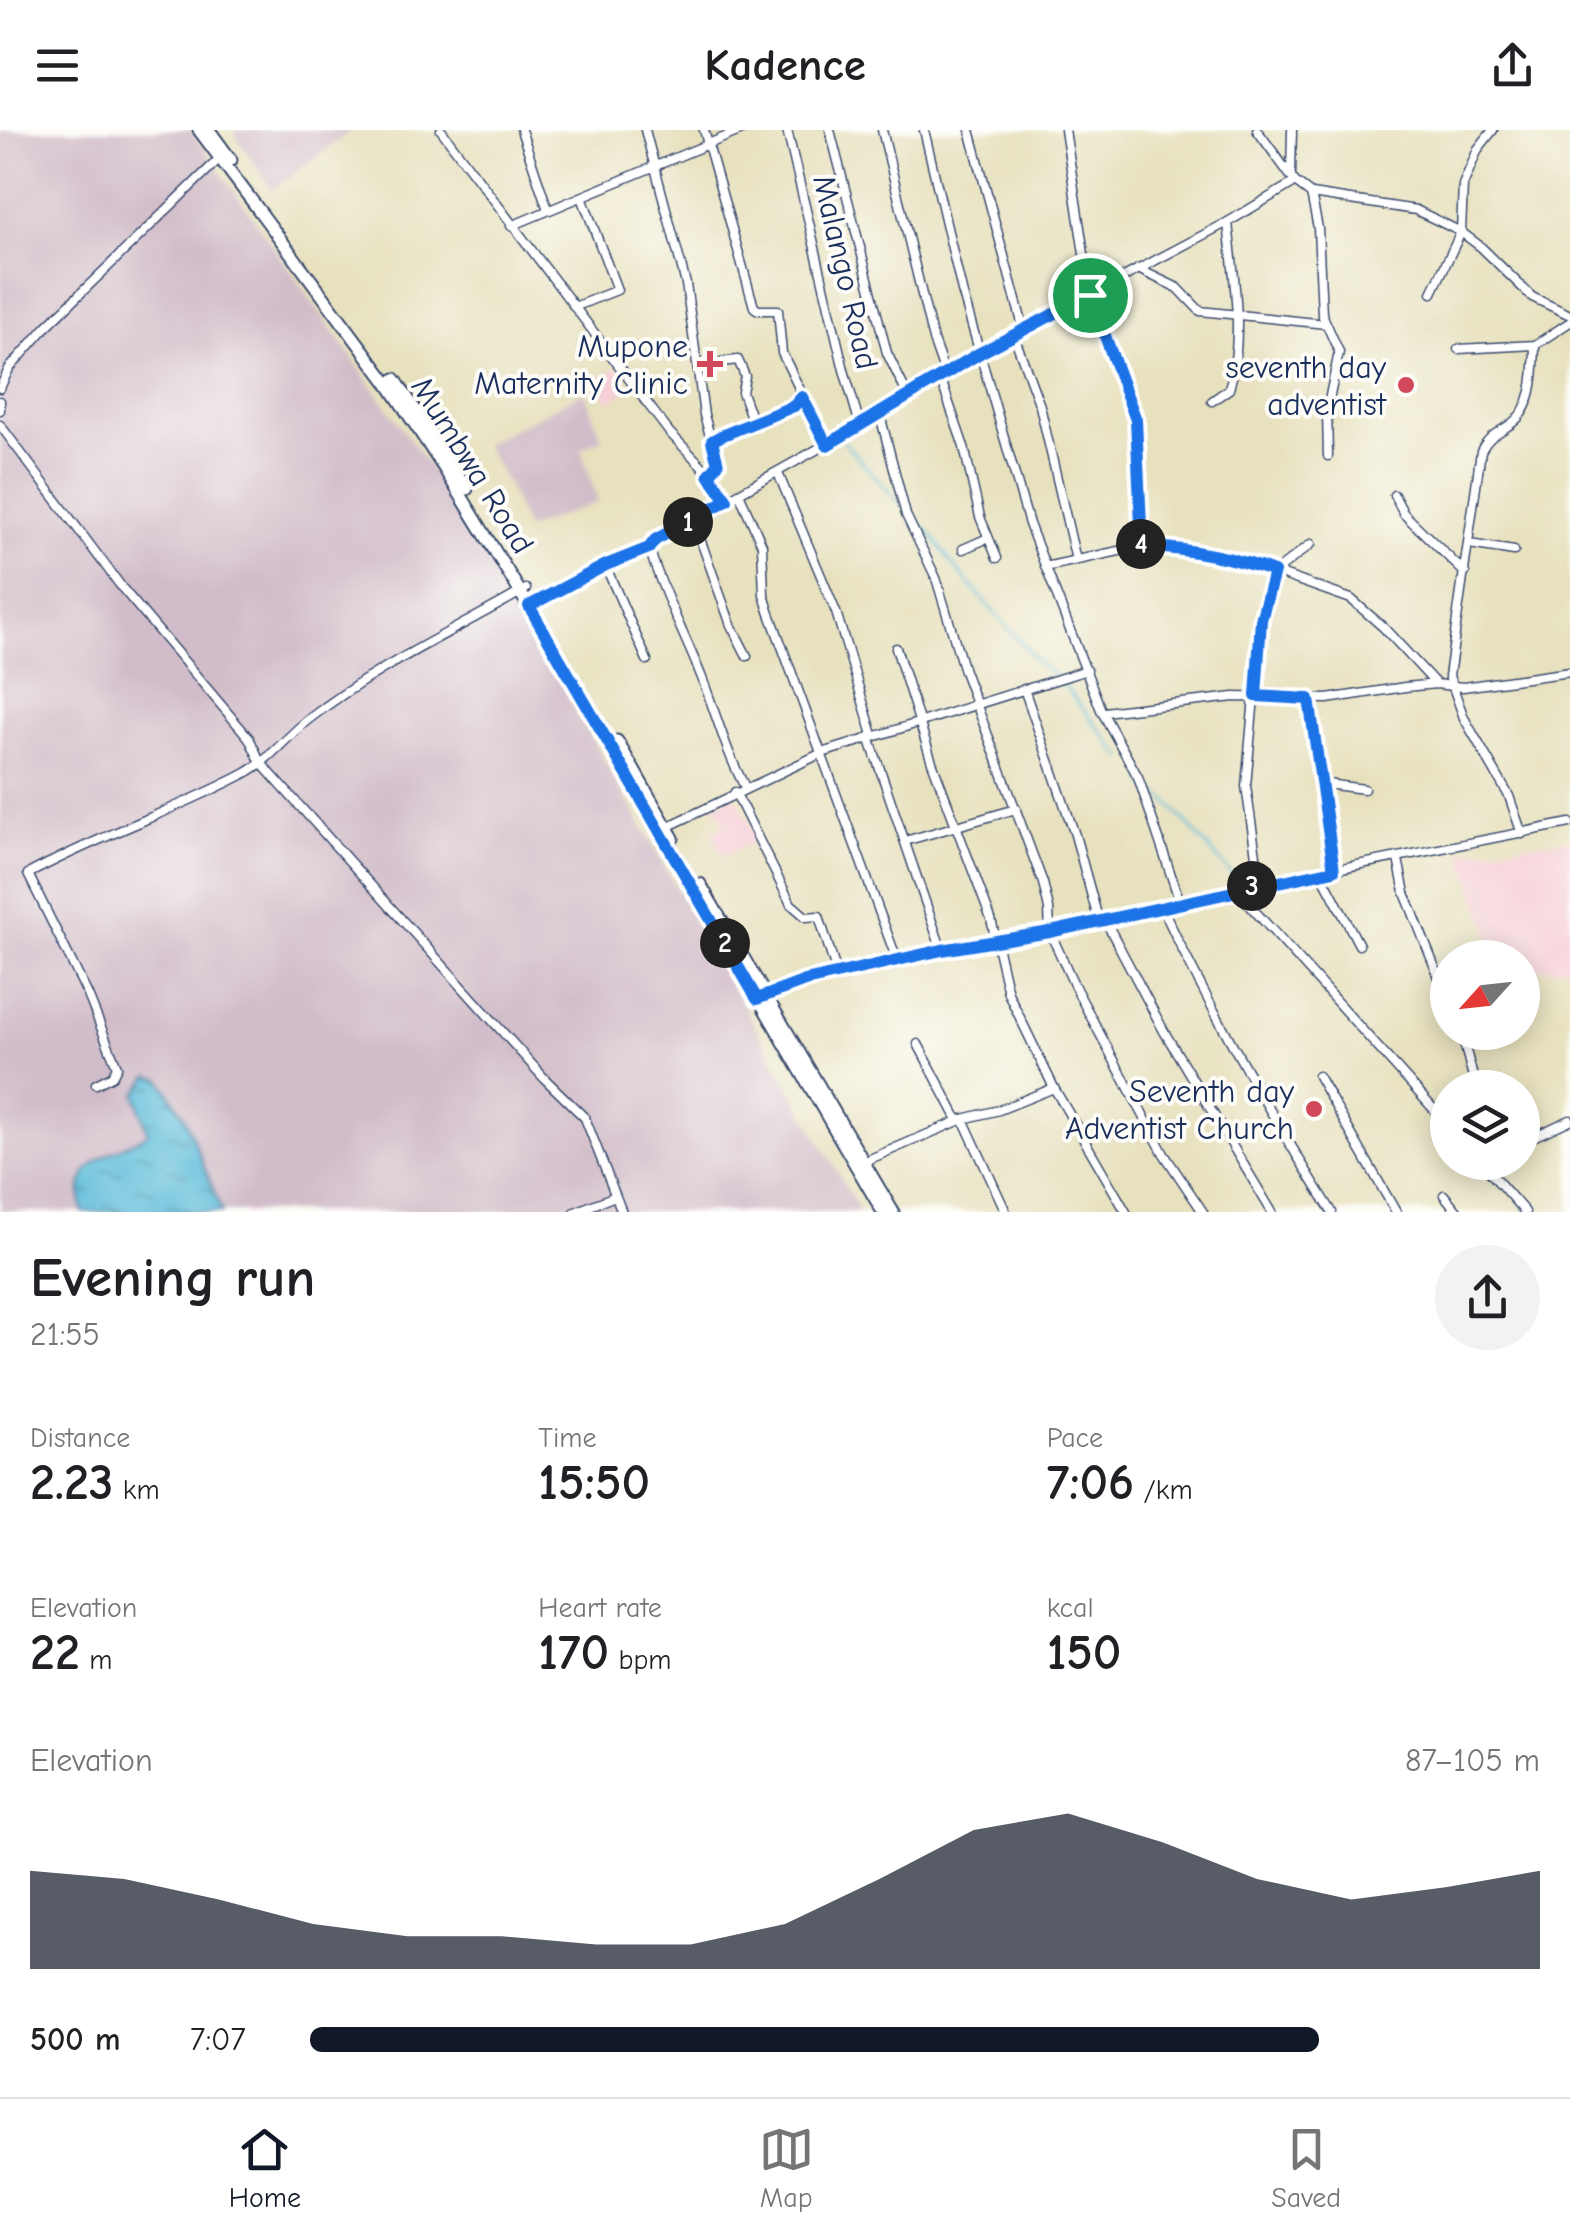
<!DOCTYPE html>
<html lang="en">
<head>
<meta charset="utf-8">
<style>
	body { margin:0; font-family:"Comic Neue",sans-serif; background:#f2f2f2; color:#202124; height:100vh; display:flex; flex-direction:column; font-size:38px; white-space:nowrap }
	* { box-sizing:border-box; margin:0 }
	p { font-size:32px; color:#757577 }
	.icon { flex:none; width:55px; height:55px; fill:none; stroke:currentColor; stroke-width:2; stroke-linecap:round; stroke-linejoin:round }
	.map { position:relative; height:1082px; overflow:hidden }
	.side { display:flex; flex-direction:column; background:#fff; flex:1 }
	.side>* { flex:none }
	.needle { width:65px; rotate:243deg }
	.buttons { position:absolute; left:1430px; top:810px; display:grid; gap:20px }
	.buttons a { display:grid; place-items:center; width:110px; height:110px; border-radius:50%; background:#fff; box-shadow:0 5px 25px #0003; font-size:50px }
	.pin { position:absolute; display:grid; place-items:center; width:85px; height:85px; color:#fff; margin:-42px; border:5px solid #fff; border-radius:50%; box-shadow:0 2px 10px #0007 }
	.km { position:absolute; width:50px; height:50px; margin:-25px; border-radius:50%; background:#222; color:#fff; font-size:28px; line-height:50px; text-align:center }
	.round { display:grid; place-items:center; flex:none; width:105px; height:105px; border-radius:52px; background:#f2f2f2 }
	.overview { display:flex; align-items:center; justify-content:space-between; height:170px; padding:0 30px }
	h1 { font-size:55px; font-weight:700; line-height:75px }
	.figures { display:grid; grid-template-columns:repeat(3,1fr); gap:15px; height:170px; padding:10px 30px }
	.figures div { display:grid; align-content:center }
	.figures b { font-size:50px; font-weight:700 }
	.figures small { font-size:28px; font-weight:400 }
	.figures p { font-size:28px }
	.chart { height:280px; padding:20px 30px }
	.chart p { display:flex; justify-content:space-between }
	.chart svg { width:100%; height:180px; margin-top:10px; fill:#111827; opacity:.7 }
	ul { padding:0 30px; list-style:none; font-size:32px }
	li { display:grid; grid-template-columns:160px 120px 1fr; align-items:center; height:75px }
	li i { height:25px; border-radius:12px; background:#111827 }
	header { display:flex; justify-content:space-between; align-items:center; height:130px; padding:0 30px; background:#fff; font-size:45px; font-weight:700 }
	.tabs { display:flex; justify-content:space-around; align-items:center; height:140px; border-top:2px solid #e0e0e0; background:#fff; font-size:28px; color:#757577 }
	.tabs a { display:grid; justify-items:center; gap:5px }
	.tabs .current { color:#111827 }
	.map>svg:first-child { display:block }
</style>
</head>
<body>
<header><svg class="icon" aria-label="menu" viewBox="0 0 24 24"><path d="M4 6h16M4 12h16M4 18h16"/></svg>Kadence<svg class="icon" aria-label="share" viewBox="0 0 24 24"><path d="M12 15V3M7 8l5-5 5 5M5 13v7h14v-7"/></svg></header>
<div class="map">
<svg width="1570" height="1082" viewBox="0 0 1570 1082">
	<defs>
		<pattern id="water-ripples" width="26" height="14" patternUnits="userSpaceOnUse" patternTransform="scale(2.5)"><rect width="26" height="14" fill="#5cbcda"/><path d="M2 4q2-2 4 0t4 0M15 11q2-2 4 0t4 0" fill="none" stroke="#4b99b4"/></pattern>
	</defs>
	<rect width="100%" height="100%" fill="#fdfcf7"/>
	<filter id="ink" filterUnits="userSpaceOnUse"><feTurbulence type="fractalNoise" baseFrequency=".01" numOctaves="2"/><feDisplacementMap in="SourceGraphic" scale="20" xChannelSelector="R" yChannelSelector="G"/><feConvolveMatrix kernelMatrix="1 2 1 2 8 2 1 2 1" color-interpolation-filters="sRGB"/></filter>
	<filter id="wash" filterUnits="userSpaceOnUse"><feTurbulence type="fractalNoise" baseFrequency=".0048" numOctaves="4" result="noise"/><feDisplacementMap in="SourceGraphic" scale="40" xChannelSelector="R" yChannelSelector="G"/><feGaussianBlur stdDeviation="2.25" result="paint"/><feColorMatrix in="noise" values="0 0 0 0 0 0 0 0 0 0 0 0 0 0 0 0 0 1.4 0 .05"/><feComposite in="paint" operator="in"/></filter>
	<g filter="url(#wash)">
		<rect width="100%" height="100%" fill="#e7e1be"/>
		<g fill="#f6cfd7">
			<path d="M617,237L630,260L609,272L596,250Z"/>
			<path d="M735,665L758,711L723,726L712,703L725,695L714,676Z"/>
			<path d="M1570,709V838H1523L1522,828L1498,827L1461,722Z"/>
		</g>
		<g fill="#d1bdc9">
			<path d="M0,0H191L474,400L860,1082H0Z"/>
			<path d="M232,0H352L272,60Z"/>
			<path d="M584,262L602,308L581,319L598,372L526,399L508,356L484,314Z"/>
		</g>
		<path fill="url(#water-ripples)" stroke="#3c769c" stroke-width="2.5" d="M149,946L161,949L184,986L222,1082H83C70,1030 111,1025 148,1004L136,965Z"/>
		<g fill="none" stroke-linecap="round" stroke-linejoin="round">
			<g stroke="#5cbcda" stroke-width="2.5">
				<path d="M842,310L900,374"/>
				<path d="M911,388L928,400L953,435L1041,536L1057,547"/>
				<path d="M1062,553L1123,628"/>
				<path d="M1144,653L1166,670L1241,755"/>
				<path d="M1246,762L1253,773"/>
				<path d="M1519,1070L1531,1082"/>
			</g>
		</g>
	</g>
	<g filter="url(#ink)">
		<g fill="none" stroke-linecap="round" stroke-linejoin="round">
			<defs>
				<g id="minor">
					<path d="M441,0L669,302L702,336L727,370"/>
					<path d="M521,0L548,80"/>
					<path d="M645,0L686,154L704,285L718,334L709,345"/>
					<path d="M704,0L754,177L758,180H778L782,223L827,315"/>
					<path d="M787,0L844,240L860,295"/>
					<path d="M830,0L887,223L909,268"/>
					<path d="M882,0L933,210L945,244"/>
					<path d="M924,0L962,161L1029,394L1101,580L1138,647L1180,772"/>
					<path d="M970,0L1024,200"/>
					<path d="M1291,44L1292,0"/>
					<path d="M1295,52L1311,64L1416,80L1461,102L1481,117L1532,167L1570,185"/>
					<path d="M1311,64L1318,98L1322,184L1339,222L1327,280L1328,326"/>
					<path d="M511,96L742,0"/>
					<path d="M1138,139L1178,158L1200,181L1326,194"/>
					<path d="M1432,163L1461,102L1463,55L1478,19L1493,0"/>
					<path d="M574,177L617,160L582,67"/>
					<path d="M1014,206L1040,276L1076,430"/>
					<path d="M1458,219L1535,215L1570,192"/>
					<path d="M721,232L738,230L745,246L742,262L753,293"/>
					<path d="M940,247L964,317L980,387L997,428"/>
					<path d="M0,258L9,239L47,196L221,27"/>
					<path d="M0,271V280"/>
					<path d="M1212,271L1229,259C1245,206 1233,145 1228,92"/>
					<path d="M880,285L906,385L936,448L964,541L1043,753L1049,779L1050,802L1076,859L1164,1024L1203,1082"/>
					<path d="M0,295L123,459L249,608L261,633L544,948L585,988L622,1082"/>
					<path d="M712,311L794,275L802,267"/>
					<path d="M778,343L836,482L873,605"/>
					<path d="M739,363L762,415L764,465L769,481L897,830"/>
					<path d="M1394,365L1404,384L1465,443"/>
					<path d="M693,389L731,495L747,526"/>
					<path d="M1469,414L1514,421"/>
					<path d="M1142,416L1190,420L1249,433L1351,469L1383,497L1436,554"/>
					<path d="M649,418C663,464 685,505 702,548C717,586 726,622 745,657"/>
					<path d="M963,419L988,408"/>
					<path d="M605,435L647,530"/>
					<path d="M1045,437L1142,416L1136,290L1130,269L1092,176L1065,0"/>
					<path d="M529,476L605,435L649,418L655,410L909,268L980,223L1228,92L1295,52L1257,0"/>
					<path d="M896,518L932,632L991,789L1008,863L1054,958L1126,1082"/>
					<path d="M1024,559L1075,705L1099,792"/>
					<path d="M1309,569L1333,740"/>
					<path d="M1104,582L1234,567L1327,569L1405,557L1436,554L1463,557L1570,542"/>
					<path d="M869,607L942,821"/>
					<path d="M1319,653L1364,659"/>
					<path d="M735,662L791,774L806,787L819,786L837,844"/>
					<path d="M667,697L822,623L1087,540"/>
					<path d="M1522,704L1509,666L1464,588L1449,546L1481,321C1488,306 1498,303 1511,294C1535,277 1534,241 1535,215"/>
					<path d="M905,711L1016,679"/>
					<path d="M1398,729L1405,763L1448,870"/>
					<path d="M1321,743L1359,815"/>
					<path d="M1260,754L1246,656L1261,490L1274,443L1311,414"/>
					<path d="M1235,759L1448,995"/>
					<path d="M1162,777C1211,882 1270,984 1332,1082"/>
					<path d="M1105,790L1165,903L1272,1082"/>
					<path d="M764,866L805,851L942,821L1050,802L1235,759L1570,693"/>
					<path d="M1461,902L1476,958"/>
					<path d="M918,914L958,990"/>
					<path d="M1318,946L1396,1082"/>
					<path d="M96,954L112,946L117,937L88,865L28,744C98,706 174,681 244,644C269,631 287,606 309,589C375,537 454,501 526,459"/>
					<path d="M963,989L999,980L1054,958"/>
					<path d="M1522,1012L1570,990"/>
					<path d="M863,1032L963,989L1006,1082"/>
					<path d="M1481,1032L1525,1082"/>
					<path d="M1444,1065L1458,1082"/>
					<path d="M575,1082L615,1066"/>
				</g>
				<g id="primary">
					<path d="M199,0L387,252L444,338L552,514L883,1082"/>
					<path d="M209,0L231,30"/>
					<path d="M395,249L467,359"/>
					<path d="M617,611L673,708"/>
					<path d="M700,754L893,1082"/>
				</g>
			</defs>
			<use href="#minor" stroke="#3a4a6c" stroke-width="11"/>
			<use href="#primary" stroke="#3a4a6c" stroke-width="15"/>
			<use href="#minor" stroke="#fff" stroke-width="8"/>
			<use href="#primary" stroke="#fff" stroke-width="11"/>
		</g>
	</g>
	<g fill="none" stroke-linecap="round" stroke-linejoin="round" filter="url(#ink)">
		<defs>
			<path id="route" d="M1090,165L1136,290L1142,416C1187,419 1231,426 1274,442L1261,490L1256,566L1309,569L1334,740L1050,802L942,820L805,851L757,869L529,476L606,435L649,418L655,410L727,370L709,345L718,334L712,311L721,306L794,276L802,267L827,315L980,223Z"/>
		</defs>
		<use href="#route" stroke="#fff" stroke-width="20"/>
		<use href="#route" stroke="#1a73e8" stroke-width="12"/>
	</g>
	<g fill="#d1495b" stroke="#fdfcf7" stroke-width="4">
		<path d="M705 219h10v10h10v10h-10v10h-10v-10h-10v-10h10z"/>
		<circle cx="1406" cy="255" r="10"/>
		<circle cx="1314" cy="979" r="10"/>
	</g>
	<g text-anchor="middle" stroke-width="8" stroke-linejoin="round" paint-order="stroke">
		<g font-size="32" fill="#1b2f5e" stroke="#fdfcf7">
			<text transform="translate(846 142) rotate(77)" y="11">Malango Road</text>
			<text transform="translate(473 335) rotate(58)" y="11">Mumbwa Road</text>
		</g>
		<g font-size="32" fill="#1b2f5e" stroke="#fdfcf7" text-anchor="end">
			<text x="688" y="227">Mupone<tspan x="688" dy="37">Maternity Clinic</tspan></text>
			<text x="1386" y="248">seventh day<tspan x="1386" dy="37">adventist</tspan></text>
			<text x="1294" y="972">Seventh day<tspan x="1294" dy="37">Adventist Church</tspan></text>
		</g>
	</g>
</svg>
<div class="buttons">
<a><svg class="needle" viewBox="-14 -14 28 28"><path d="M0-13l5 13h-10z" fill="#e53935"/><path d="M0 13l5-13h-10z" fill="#757577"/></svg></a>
<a><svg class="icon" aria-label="layers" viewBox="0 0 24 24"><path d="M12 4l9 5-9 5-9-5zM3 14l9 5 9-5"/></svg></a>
</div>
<div class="pin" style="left:1090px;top:165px;background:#1e9e55"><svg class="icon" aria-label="arrive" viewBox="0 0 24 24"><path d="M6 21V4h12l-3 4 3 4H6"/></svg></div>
<b class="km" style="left:688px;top:392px">1</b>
<b class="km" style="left:725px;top:813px">2</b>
<b class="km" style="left:1252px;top:756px">3</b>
<b class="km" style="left:1141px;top:414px">4</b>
</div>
<section class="side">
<div class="overview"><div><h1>Evening run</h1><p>21:55</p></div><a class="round"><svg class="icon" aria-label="share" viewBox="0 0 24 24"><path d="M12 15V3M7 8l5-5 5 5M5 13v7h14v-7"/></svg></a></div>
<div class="figures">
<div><p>Distance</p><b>2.23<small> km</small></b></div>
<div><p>Time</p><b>15:50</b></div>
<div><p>Pace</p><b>7:06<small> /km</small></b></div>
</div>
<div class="figures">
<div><p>Elevation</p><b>22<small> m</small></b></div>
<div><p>Heart rate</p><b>170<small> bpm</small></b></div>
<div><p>kcal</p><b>150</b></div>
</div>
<div class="chart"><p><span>Elevation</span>87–105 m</p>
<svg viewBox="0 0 160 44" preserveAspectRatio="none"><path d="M0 44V20L10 22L20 27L30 33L40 36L50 36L60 38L70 38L80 33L90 22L100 10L110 6L120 13L130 22L140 27L150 24L160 20V44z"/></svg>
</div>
<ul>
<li><b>500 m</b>7:07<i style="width:82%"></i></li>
</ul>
</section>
<nav class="tabs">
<a class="current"><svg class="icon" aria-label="home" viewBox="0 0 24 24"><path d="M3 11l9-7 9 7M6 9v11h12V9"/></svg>Home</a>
<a><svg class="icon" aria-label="map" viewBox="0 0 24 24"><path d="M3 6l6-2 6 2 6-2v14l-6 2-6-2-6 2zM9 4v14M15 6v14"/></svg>Map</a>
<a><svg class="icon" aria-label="saved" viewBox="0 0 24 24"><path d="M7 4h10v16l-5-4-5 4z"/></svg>Saved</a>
</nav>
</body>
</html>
